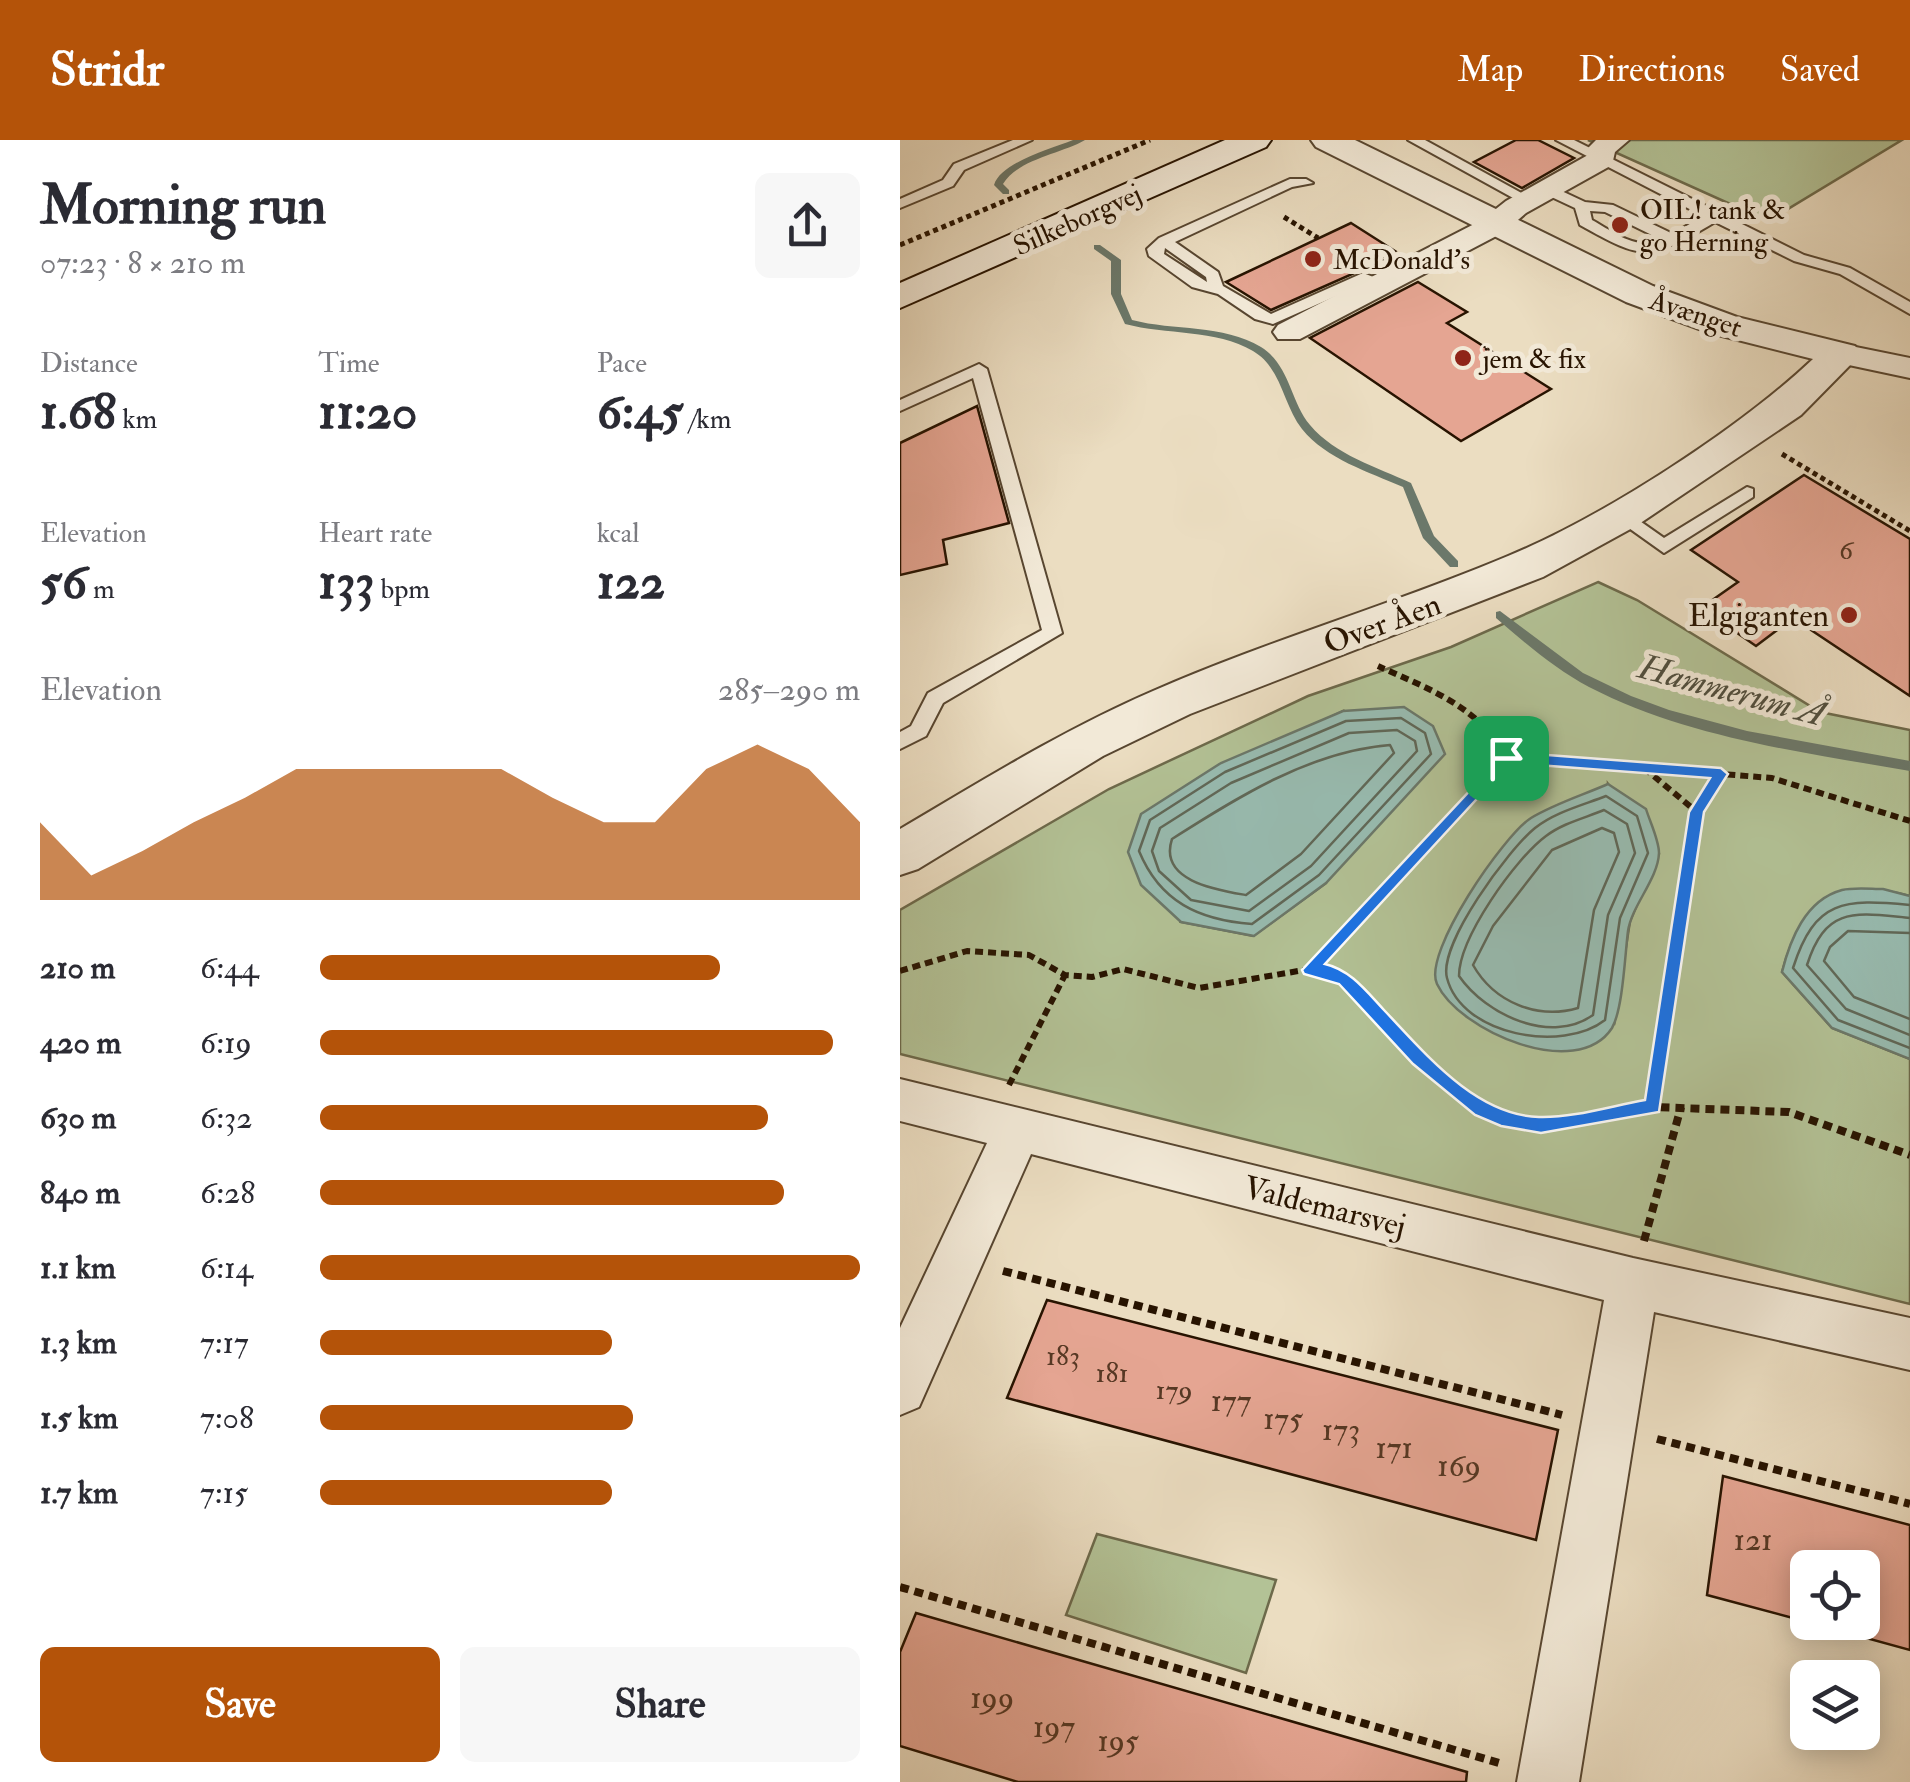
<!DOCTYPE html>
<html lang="en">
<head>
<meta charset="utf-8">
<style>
	body { margin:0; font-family:"IM FELL Double Pica",serif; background:#f7f7f7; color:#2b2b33; height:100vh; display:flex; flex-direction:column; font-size:38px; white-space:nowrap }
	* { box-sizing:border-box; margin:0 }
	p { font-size:32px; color:#7c7c81 }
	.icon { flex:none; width:55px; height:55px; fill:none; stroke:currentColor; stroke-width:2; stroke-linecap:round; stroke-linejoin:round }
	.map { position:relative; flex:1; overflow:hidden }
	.panel { display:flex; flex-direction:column; background:#fff; width:900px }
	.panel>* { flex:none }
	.controls { position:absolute; left:890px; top:1410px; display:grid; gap:20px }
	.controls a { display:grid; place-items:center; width:90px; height:90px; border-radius:15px; background:#fff; box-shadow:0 5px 25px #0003; font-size:50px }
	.pin { position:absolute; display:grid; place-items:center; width:85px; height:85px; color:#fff; margin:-42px; border-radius:20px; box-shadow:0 5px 15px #0006 }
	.round { display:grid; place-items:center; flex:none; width:105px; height:105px; border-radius:15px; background:#f7f7f7 }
	.summary { display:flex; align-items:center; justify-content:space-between; height:170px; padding:0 40px }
	h1 { font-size:55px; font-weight:700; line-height:75px }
	.figures { display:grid; grid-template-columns:repeat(3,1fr); gap:15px; height:170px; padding:10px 40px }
	.figures div { display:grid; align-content:center }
	.figures b { font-size:50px; font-weight:700 }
	.figures small { font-size:28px; font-weight:400 }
	.figures p { font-size:28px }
	.chart { height:280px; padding:20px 40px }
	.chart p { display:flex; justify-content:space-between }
	.chart svg { width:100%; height:180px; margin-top:10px; fill:#b45309; opacity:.7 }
	.button { display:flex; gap:20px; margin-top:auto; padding:20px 40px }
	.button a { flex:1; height:115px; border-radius:15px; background:#b45309; color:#fff; font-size:40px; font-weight:700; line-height:115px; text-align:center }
	.button a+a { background:#f7f7f7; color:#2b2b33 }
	ul { padding:0 40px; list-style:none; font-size:32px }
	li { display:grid; grid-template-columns:160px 120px 1fr; align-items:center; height:75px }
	li i { height:25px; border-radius:12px; background:#b45309 }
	header { display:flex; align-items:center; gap:60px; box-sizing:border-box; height:140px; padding:0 50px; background:#b45309; color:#fff }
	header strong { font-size:48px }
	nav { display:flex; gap:55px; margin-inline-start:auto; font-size:35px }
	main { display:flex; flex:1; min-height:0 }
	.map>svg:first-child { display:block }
</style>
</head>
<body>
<header>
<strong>Stridr</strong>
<nav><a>Map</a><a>Directions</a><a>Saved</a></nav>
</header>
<main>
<section class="panel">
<div class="summary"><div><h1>Morning run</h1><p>07:23 · 8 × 210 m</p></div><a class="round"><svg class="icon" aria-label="share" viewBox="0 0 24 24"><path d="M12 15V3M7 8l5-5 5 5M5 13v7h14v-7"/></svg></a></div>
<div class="figures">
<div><p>Distance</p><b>1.68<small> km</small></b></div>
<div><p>Time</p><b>11:20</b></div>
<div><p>Pace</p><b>6:45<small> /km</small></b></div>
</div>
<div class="figures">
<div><p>Elevation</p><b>56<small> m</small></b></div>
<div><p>Heart rate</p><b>133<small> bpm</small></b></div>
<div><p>kcal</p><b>122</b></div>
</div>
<div class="chart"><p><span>Elevation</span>285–290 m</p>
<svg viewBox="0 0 160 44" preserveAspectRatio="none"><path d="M0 44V25L10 38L20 32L30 25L40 19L50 12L60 12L70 12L80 12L90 12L100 19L110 25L120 25L130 12L140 6L150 12L160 25V44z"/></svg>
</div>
<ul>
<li><b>210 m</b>6:44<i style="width:74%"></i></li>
<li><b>420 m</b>6:19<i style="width:95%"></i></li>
<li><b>630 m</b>6:32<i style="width:83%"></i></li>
<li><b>840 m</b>6:28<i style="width:86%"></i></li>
<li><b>1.1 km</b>6:14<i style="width:100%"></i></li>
<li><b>1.3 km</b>7:17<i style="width:54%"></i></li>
<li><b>1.5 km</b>7:08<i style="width:58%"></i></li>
<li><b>1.7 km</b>7:15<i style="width:54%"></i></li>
</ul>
<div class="button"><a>Save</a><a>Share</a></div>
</section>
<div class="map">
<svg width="1010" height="1642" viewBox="0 0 1010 1642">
	<rect width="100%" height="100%" fill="#ebddc1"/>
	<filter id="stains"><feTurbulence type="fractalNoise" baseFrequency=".002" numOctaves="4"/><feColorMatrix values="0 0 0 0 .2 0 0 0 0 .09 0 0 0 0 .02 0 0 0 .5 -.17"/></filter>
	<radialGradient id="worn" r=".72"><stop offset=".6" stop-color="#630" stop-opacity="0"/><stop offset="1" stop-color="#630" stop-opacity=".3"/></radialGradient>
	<g fill="#b3c296" stroke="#6d6a4b" stroke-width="2.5" fill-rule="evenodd">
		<path d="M688,0H1002L868,81Z"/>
		<path d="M698,442L737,460L920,572L1010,590V756C938,736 901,761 882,832L932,888L1010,919V1164L0,914V770L209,649L408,556L551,507ZM443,571L426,743L353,796L281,782L408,588ZM708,644L759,714L730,781L714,885Z"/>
		<path d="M197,1394L376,1440L346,1533L166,1475Z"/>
	</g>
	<g fill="#98bcb1" stroke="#6b786a" stroke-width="2.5">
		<path d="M504,567L533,586L545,614L426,743L354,796L281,782L241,745L228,712L241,674L321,623L443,571Z"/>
		<path d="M708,644L746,669C750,682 759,700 759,713C758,739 732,765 728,791C725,814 723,869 712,888C677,942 559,891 537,844C522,813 604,695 631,678C654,664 683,655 708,644Z"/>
		<path d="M983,749L1010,756V919L932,888L882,832C890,800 905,760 942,750C954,747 971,749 983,749Z"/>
	</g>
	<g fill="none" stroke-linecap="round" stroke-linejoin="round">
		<g stroke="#606858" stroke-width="2.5">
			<path d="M501,578L525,593L531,614L419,735L352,784C299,780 260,762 239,711L250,680L325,632L446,581Z"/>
			<path d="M497,590L515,601L517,611L411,726L349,771L291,760L259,731L252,711L260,688L331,643L449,593Z"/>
			<path d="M490,605L494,613L401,714L346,755C317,750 258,741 272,699C338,657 411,611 490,605Z"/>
			<path d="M706,656L737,676L748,713L720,778L705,880C663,913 562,896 547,838C538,804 609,709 635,688C655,672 683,665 706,656Z"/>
			<path d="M704,670L727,684L735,713L708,775L693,875C651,905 586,875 559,836C559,798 615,719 646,696C663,683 685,678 704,670Z"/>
			<path d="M702,688L714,693L719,712L694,770L678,868C637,880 594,862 573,825L593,786L652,710Z"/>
			<path d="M1010,765C944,759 915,759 893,828L938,880L1010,908"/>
			<path d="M1010,778C956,773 926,765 907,825L946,869L1010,895"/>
			<path d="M1010,793L948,791L930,807L924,821L954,857L1010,879"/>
		</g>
		<g fill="#6b786a" fill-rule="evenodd">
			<path d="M173,0H185C161,14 118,19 103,44L109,50V54H103L94,45C101,22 151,9 173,0Z"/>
			<path d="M194,105H200L221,120V154L232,180C274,191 323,184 361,207C390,225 390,261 410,285C435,315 477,327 511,343L534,396L558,421V427H550L523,398L503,347C469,332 426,319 402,289C383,265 382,228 353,211C316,189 266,195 225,184L211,154V121L194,109Z"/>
			<path d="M600,471L683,533L731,556L769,570L847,591L1010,621V631C902,612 788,598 689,547C655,529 625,503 596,478V472Z"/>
		</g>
	</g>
	<g fill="#e5a592" stroke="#271300" stroke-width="2.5">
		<path d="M616,0H638L674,18L622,48L574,22Z"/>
		<path d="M451,83L495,111L480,118L489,124L472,132L461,130L371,170L326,142Z"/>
		<path d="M518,142L567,172L547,183L651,249L561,301L410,198Z"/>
		<path d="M77,266L109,383L43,400L47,424L0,435V303Z"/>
		<path d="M904,335L1010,399V556L893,478L856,506L801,468L838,442L791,410Z"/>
		<path d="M147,1160L658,1290L636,1400L107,1258Z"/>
		<path d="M823,1336L1010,1385V1510L908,1482H962V1428H908V1482L807,1455Z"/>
		<path d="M16,1473L567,1632L566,1642H118L0,1606V1512Z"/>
	</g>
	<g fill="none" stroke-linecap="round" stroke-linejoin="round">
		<defs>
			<g id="service">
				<path d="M113,0H132L64,30L53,46L0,68V59L43,40L54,24Z"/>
				<path d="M508,0H525L636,61L624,64Z"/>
				<path d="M656,0H674L904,115L950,128L1010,162V174L940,134L894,121L815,82C750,121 746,122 680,85L675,68L643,53V47H653L685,62L713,65L773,94L803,76ZM690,71L705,72L762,100C736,111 714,92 692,80Z"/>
				<path d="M390,39H406L413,43L392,47L275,102L318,132L323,146L371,174L463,133L489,143V149L463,144L373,184L355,179L318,154L292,147L249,116L247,109L259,98ZM265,108L306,137L307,142L264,114Z"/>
				<path d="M79,224L87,229L162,493L43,563L26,596L0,609V592L11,586L28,553L142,490L73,238L0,271V260Z"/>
				<path d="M847,347L853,349V357L764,413L712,376L715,372H727L764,398Z"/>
			</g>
			<g id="minor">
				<path d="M696,0H729L715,12L712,25L626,73L604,92L400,199H378L373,192L378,185L582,80L606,61L688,15L687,9Z"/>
				<path d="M941,204L1010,218V238L930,221L925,214L930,207Z"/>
				<path d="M0,939L733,1118L1010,1178V1230L754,1172L679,1642H617L704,1160L131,1014L19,1267L0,1275V1188L87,1003L0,981Z"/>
			</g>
			<path id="tertiary" d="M411,0H455L753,146L837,177L955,206L961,214L901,275L736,386L643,437L290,574L203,616L18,729L0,735V689C83,640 165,589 253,551C369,500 492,465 608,416C703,377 839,289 913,219L810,193L726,162L416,7Z"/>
			<path id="secondary" d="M325,0H371L366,7L0,168V143Z"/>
		</defs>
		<use href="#service" stroke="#584630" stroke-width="4"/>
		<use href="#minor" stroke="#584630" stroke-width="4"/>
		<use href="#tertiary" stroke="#584630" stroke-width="4"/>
		<use href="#secondary" stroke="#271300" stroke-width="4"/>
		<g stroke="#271300" stroke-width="5" stroke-dasharray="5 4" stroke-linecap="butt">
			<path d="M384,77L418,98"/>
			<path d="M0,105L250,0"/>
			<path d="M882,314L1010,391"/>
		</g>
		<g stroke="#271300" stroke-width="6" stroke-dasharray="8 5" stroke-linecap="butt">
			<path d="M607,617L872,638L1010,681"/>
			<path d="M744,628L797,672"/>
			<path d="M411,828L607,617C578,566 529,549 478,526"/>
			<path d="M0,831L67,811L129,815L165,835L192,837L223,829L299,848L410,829L444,839L519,919L552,945"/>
			<path d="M109,945L165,835"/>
			<path d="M756,945L797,672L821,633"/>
		</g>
		<g stroke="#271300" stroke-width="8" stroke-dasharray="9 6" stroke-linecap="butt">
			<path d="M549,943L581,969L607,981L641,985L753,967L889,972L1010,1015"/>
			<path d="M753,967L757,943"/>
			<path d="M744,1101L781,967"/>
			<path d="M103,1131L662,1275"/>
			<path d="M757,1299L1010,1364"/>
			<path d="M0,1447L599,1623"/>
		</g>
		<use href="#service" fill="#f2e9d7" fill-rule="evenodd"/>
		<use href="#minor" fill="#f2e9d7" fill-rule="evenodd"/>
		<use href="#tertiary" fill="#f2e9d7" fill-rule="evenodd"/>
		<use href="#secondary" fill="#f2e9d7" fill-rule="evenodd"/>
	</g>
	<path fill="#1a73e8" stroke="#fff" stroke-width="2.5" fill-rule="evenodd" d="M606,612L821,628L828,634L804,672L759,972L641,993L601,986L575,975L513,924L439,844L404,834L402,830ZM610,623L810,638L789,672L745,960C711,966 673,978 639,977C575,975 525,913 484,870C467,852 451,830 425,824Z"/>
	<g fill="#8f2418" stroke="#f2e9d7" stroke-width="4">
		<circle cx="720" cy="85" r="10"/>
		<circle cx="413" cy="119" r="10"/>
		<circle cx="563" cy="218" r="10"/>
		<circle cx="949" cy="475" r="10"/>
	</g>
	<g text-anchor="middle" stroke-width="10" stroke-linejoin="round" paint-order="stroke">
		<g font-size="28" fill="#271300" stroke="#f2e9d7" text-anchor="start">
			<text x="740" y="79">OIL! tank &amp;<tspan x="740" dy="32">go Herning</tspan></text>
			<text x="433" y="129">McDonald's</text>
			<text x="583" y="228">jem &amp; fix</text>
		</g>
		<g font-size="28" fill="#271300" stroke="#f2e9d7">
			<text transform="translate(177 79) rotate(-24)" y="10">Silkeborgvej</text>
			<text transform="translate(796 173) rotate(18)" y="10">Åvænget</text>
		</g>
		<g font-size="28" fill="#563824">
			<text x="946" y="419">6</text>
			<text x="163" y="1225">183</text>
			<text x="212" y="1242">181</text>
			<text x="274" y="1259">179</text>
		</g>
		<g font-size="32" fill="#271300" stroke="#f2e9d7" text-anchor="end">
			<text x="929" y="486">Elgiganten</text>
		</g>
		<g font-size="32" fill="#271300" stroke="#f2e9d7">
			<text transform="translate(482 483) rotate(-20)" y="11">Over Åen</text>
			<text transform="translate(425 1066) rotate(14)" y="11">Valdemarsvej</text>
		</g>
		<g font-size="32" fill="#563824">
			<text x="331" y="1271">177</text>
			<text x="383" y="1289">175</text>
			<text x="441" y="1300">173</text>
			<text x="494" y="1318">171</text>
			<text x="559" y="1336">169</text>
			<text x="853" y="1410">121</text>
			<text x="92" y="1568">199</text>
			<text x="154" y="1597">197</text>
			<text x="218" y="1611">195</text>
		</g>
		<g font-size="35" font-style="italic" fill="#4f4e3e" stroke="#f2e9d7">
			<text transform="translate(832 550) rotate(15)" y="12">Hammerum Å</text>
		</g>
	</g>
	<rect width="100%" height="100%" filter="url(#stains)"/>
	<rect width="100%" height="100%" fill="url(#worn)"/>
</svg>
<div class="controls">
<a><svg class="icon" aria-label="locate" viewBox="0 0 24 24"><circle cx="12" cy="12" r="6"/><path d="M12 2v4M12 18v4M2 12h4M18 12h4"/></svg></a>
<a><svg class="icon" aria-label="layers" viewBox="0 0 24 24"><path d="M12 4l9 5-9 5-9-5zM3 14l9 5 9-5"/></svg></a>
</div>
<div class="pin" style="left:606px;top:618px;background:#1e9e55"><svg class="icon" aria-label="arrive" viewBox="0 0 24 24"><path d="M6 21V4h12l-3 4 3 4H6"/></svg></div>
</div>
</main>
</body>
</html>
